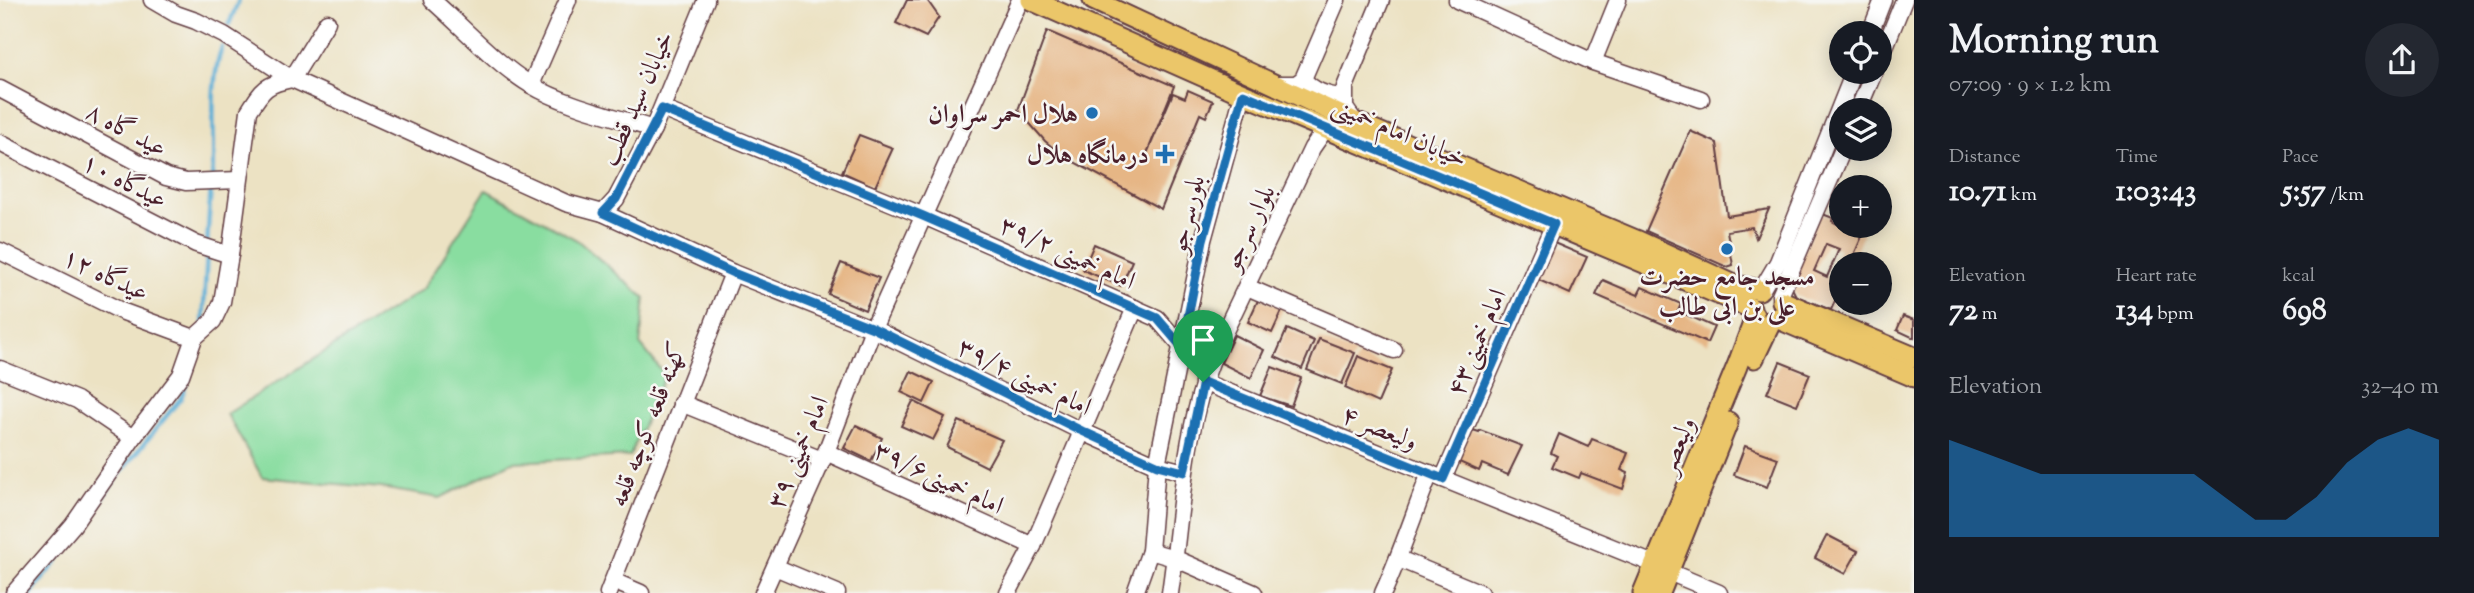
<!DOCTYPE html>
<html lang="en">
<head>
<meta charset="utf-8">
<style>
	body { margin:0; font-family:"Sorts Mill Goudy",Amiri,serif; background:#242831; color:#f1f3f6; height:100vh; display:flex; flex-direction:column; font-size:26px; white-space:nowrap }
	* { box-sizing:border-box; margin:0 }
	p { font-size:23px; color:#9ea1a6 }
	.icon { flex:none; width:38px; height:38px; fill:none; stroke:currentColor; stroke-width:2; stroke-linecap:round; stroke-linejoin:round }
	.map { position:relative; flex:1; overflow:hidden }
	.drawer { display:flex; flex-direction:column; background:#171b24; width:560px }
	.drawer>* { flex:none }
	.tools { position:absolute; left:1829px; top:21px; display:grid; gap:14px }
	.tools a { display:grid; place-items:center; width:63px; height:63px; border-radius:50%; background:#171b24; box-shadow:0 4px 18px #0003; font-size:35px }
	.pin { position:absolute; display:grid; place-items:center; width:60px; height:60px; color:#fff; margin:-72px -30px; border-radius:50% 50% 50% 0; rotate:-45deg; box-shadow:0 0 7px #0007 }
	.pin .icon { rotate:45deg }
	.round { display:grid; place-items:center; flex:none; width:74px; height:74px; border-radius:37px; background:#242831 }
	.overview { display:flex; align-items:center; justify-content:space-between; height:119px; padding:0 35px }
	h1 { font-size:38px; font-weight:700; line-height:52px }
	.metrics { display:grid; grid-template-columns:repeat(3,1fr); gap:10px; height:119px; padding:7px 35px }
	.metrics div { display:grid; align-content:center }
	.metrics b { font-size:30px; font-weight:700 }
	.metrics small { font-size:19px; font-weight:400 }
	.metrics p { font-size:19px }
	.chart { height:196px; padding:14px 35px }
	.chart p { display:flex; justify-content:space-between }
	.chart svg { width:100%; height:126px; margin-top:7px; fill:#1f6fb2; opacity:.7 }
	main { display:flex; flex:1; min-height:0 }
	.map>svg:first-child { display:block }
</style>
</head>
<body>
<main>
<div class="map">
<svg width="1914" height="593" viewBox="0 0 1914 593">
	<rect width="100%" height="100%" fill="#f6f6f2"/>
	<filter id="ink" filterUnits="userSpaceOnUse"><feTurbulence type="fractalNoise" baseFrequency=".0143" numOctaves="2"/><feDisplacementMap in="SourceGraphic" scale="14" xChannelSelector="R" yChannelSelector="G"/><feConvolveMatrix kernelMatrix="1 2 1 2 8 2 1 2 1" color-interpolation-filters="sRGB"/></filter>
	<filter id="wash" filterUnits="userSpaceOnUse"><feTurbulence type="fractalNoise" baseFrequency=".00686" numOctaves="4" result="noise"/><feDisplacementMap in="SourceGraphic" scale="28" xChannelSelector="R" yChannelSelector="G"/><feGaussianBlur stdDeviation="1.57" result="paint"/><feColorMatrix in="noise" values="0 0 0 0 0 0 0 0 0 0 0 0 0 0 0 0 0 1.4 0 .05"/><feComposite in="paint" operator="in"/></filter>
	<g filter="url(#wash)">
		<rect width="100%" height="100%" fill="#ece2c3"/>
		<path fill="#89dda0" stroke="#6a7e66" stroke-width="2" d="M486,190L577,240L645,298L640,344L665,375L630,456L512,462L440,498L381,488L262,477L227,414L423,289Z"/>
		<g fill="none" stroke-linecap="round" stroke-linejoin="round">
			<g stroke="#5baed6" stroke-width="4.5">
				<path d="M229,24L239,0"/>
				<path d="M212,177C217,131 207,93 222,47"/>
				<path d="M207,244L211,186"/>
				<path d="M203,324L207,252"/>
				<path d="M31,593L71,545L113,482L181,398L189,376"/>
			</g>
		</g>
		<g id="blocks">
			<g fill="#e6b685" fill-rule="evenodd">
				<path d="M907,0H927L939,17L926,37L896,23Z"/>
				<path d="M1047,31L1174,86L1143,163L1173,93L1185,98L1188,90L1213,101L1206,117L1200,114L1161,209L1063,156L1045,141L1018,110Z"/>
				<path d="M1690,131L1717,143L1727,216L1769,209L1756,238L1752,227L1727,231L1733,265L1727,267L1646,231Z"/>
				<path d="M859,135L893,148L875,187L842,172Z"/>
				<path d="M1820,213L1833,218L1832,221L1841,226L1863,234L1850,264H1841V287L1831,310L1796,296L1790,284ZM1826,244L1839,249L1827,277L1814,271Z"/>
				<path d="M1554,243L1587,257L1570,294L1532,277Z"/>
				<path d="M1094,244L1132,261L1121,286L1083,270Z"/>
				<path d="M841,263L879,278L865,310L828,294Z"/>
				<path d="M1603,280L1638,295L1642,287L1681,304L1678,311L1714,327L1707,343L1596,295Z"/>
				<path d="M1259,298L1283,309L1272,333L1248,322Z"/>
				<path d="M1903,316L1914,320V338L1897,330Z"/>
				<path d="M1287,329L1314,341L1302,369L1275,357Z"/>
				<path d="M1234,335L1264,350L1251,378L1221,363Z"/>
				<path d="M1319,339L1355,353L1342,384L1307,370Z"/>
				<path d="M1358,356L1392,370L1378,403L1345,388Z"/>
				<path d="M1780,362L1810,374L1797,405L1767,393Z"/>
				<path d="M1272,367L1301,378L1291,406L1260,396Z"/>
				<path d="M911,371L934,382L924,403L901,392Z"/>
				<path d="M913,401L945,417L933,440L901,426Z"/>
				<path d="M959,421L1002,440L987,467L947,447Z"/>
				<path d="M856,425L882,438L871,461L844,448Z"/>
				<path d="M1470,429L1479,432L1480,430L1522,446L1508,475L1482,464L1479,471L1457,461Z"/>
				<path d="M1559,434L1588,447L1592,439L1628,453L1621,470L1628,473L1623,489L1581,473L1579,478L1552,467L1557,456L1551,453Z"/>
				<path d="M1745,446L1778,458L1767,487L1734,475Z"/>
				<path d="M1827,535L1858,551L1845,574L1815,558Z"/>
			</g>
		</g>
	</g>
	<g filter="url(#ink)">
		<use href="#blocks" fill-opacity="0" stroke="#623c42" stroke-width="2"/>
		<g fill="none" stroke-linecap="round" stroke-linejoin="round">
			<defs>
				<g id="minor">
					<path d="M152,0L176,14L196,21L224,35L292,79L566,203L603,213L733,273L873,329L1081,431L1157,465L1184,472"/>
					<path d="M432,0C464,28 495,63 531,85C564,105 616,117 653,129"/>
					<path d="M1457,0L1593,62L1701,99"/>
					<path d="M1870,33L1883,0"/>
					<path d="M1880,59L1904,0"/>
					<path d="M1593,62L1618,0"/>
					<path d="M1303,79C1313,91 1328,96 1343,97"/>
					<path d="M1278,84H1296L1303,79L1337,0"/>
					<path d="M531,85L568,0"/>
					<path d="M0,89L166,177L186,182L239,180"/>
					<path d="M662,109L924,216L1157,318L1182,347"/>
					<path d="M1858,110L1874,72"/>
					<path d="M1355,122L1345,108V87L1381,0"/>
					<path d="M0,143L196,244L230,255"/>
					<path d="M603,213L616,199L653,129L706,0"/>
					<path d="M0,251L121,311L194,338"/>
					<path d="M1247,287L1394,350"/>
					<path d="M1762,289L1778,262L1854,72"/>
					<path d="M1780,296L1843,149"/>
					<path d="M0,369L77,400L133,438"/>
					<path d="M1203,382L1656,565"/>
					<path d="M681,403L822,460"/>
					<path d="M826,452L1033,546"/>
					<path d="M1443,479L1554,224"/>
					<path d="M1150,551L1174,558L1254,593"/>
					<path d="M1399,559L1481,593"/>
					<path d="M775,567L837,593"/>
					<path d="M1669,572L1719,593"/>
					<path d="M613,581L641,593"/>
					<path d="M14,593L73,525L133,438L181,375L194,338L213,321L222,302L230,255L249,111C263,89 266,84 292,79L327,22"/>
					<path d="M608,593L733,273"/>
					<path d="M763,593L826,452L873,329L1020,0"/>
					<path d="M1008,593L1033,546L1135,308"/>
					<path d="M1135,593L1150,551L1157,465L1203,240L1243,94"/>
					<path d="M1170,593C1182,512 1183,431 1214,354L1312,148L1326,128"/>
					<path d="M1383,593C1401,554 1414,513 1430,473"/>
				</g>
				<g id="major">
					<path d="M1031,0L1243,94L1751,308"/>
					<path d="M1093,0L1355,122L1636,240L1732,284L1759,290"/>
					<path d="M1782,301L1914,357"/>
					<path d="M1776,318L1914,377"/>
					<path d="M1754,358L1772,320"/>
					<path d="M1643,593L1737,366L1752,326L1754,315"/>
					<path d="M1660,593L1728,422"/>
				</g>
			</defs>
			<use href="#minor" stroke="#623c42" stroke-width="19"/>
			<use href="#major" stroke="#623c42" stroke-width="23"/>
			<use href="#minor" stroke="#fff" stroke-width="16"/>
			<use href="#major" stroke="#ebc669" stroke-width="19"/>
		</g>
	</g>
	<g fill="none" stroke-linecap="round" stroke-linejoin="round" filter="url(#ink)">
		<defs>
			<path id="route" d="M1243,94L1554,224L1443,479L1203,382L1184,472L1157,465L1082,431L873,328L733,273L603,213L616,199L662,109L923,216L1157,318L1182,347L1203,240Z"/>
		</defs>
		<use href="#route" stroke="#fff" stroke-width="14"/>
		<use href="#route" stroke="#1f6fb2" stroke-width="9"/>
	</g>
	<g fill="#1f6fb2" stroke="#f6f6f2" stroke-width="2.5">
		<circle cx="1092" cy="113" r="7"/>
		<path d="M1161.5 143.5h7v7h7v7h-7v7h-7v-7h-7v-7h7z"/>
		<circle cx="1727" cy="249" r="7"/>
	</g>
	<g text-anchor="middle" stroke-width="5" stroke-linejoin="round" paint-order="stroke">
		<g font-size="26" fill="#4a1f2b" stroke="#f6f6f2">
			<text transform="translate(636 98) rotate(-66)" y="9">خیابان سید قطب</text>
			<text transform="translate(127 129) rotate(28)" y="9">عید گاه ۸</text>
			<text transform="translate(1400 131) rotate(23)" y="9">خیابان امام خمینی</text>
			<text transform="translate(125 180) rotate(27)" y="9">عیدگاه ۱۰</text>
			<text transform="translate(1186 214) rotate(-76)" y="9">بلورسرجو</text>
			<text transform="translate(1248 227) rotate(-65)" y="9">بلوار سرجو</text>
			<text transform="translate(1068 252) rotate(24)" y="9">امام خمینی ۳۹/۲</text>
			<text transform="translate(106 274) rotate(25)" y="9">عیدگاه ۱۲</text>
			<text transform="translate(1476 342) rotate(-67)" y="9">امام خمینی۴۳</text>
			<text transform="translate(1025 376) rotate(26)" y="9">امام خمینی ۳۹/۴</text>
			<text transform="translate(647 424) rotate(-69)" y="9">کهنه قلعه کوچه قلعه</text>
			<text transform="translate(1380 427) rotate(22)" y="9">ولیعصر ۴</text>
			<text transform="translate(1676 445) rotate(-68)" y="9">ولیعصر</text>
			<text transform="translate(797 452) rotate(-67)" y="9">امام خمینی ۳۹</text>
			<text transform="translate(939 477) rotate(25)" y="9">امام خمینی۳۹/۶</text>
		</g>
		<g font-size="26" font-weight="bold" fill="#4a1f2b" stroke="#f6f6f2" text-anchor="end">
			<text x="1078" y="122">هلال احمر سراوان</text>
			<text x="1149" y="163">درمانگاه هلال</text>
			<text x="1727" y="285" text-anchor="middle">مسجد جامع حضرت<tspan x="1727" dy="30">علی بن ابی طالب</tspan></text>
		</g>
	</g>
</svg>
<div class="tools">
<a><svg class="icon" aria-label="locate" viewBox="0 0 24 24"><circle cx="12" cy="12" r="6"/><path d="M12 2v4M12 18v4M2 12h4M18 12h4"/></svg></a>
<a><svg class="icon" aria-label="layers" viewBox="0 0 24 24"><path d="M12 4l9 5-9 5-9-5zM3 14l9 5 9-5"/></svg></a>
<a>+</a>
<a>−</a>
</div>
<div class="pin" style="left:1203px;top:382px;background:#1e9e55"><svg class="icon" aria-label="arrive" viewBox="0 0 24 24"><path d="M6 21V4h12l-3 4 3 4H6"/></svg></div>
</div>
<section class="drawer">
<div class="overview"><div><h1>Morning run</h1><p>07:09 · 9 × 1.2 km</p></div><a class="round"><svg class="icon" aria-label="share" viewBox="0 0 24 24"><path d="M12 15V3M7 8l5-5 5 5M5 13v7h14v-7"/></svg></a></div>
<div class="metrics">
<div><p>Distance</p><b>10.71<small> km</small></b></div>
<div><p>Time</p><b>1:03:43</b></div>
<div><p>Pace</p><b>5:57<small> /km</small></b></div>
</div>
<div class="metrics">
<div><p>Elevation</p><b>72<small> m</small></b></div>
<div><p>Heart rate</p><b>134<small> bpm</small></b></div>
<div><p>kcal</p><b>698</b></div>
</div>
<div class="chart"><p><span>Elevation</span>32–40 m</p>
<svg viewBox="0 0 160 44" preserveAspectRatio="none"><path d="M0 44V10L10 14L20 18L30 22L40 22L50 22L60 22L70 22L80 22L90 30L100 38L110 38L120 30L130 18L140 10L150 6L160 10V44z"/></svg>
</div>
</section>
</main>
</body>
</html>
